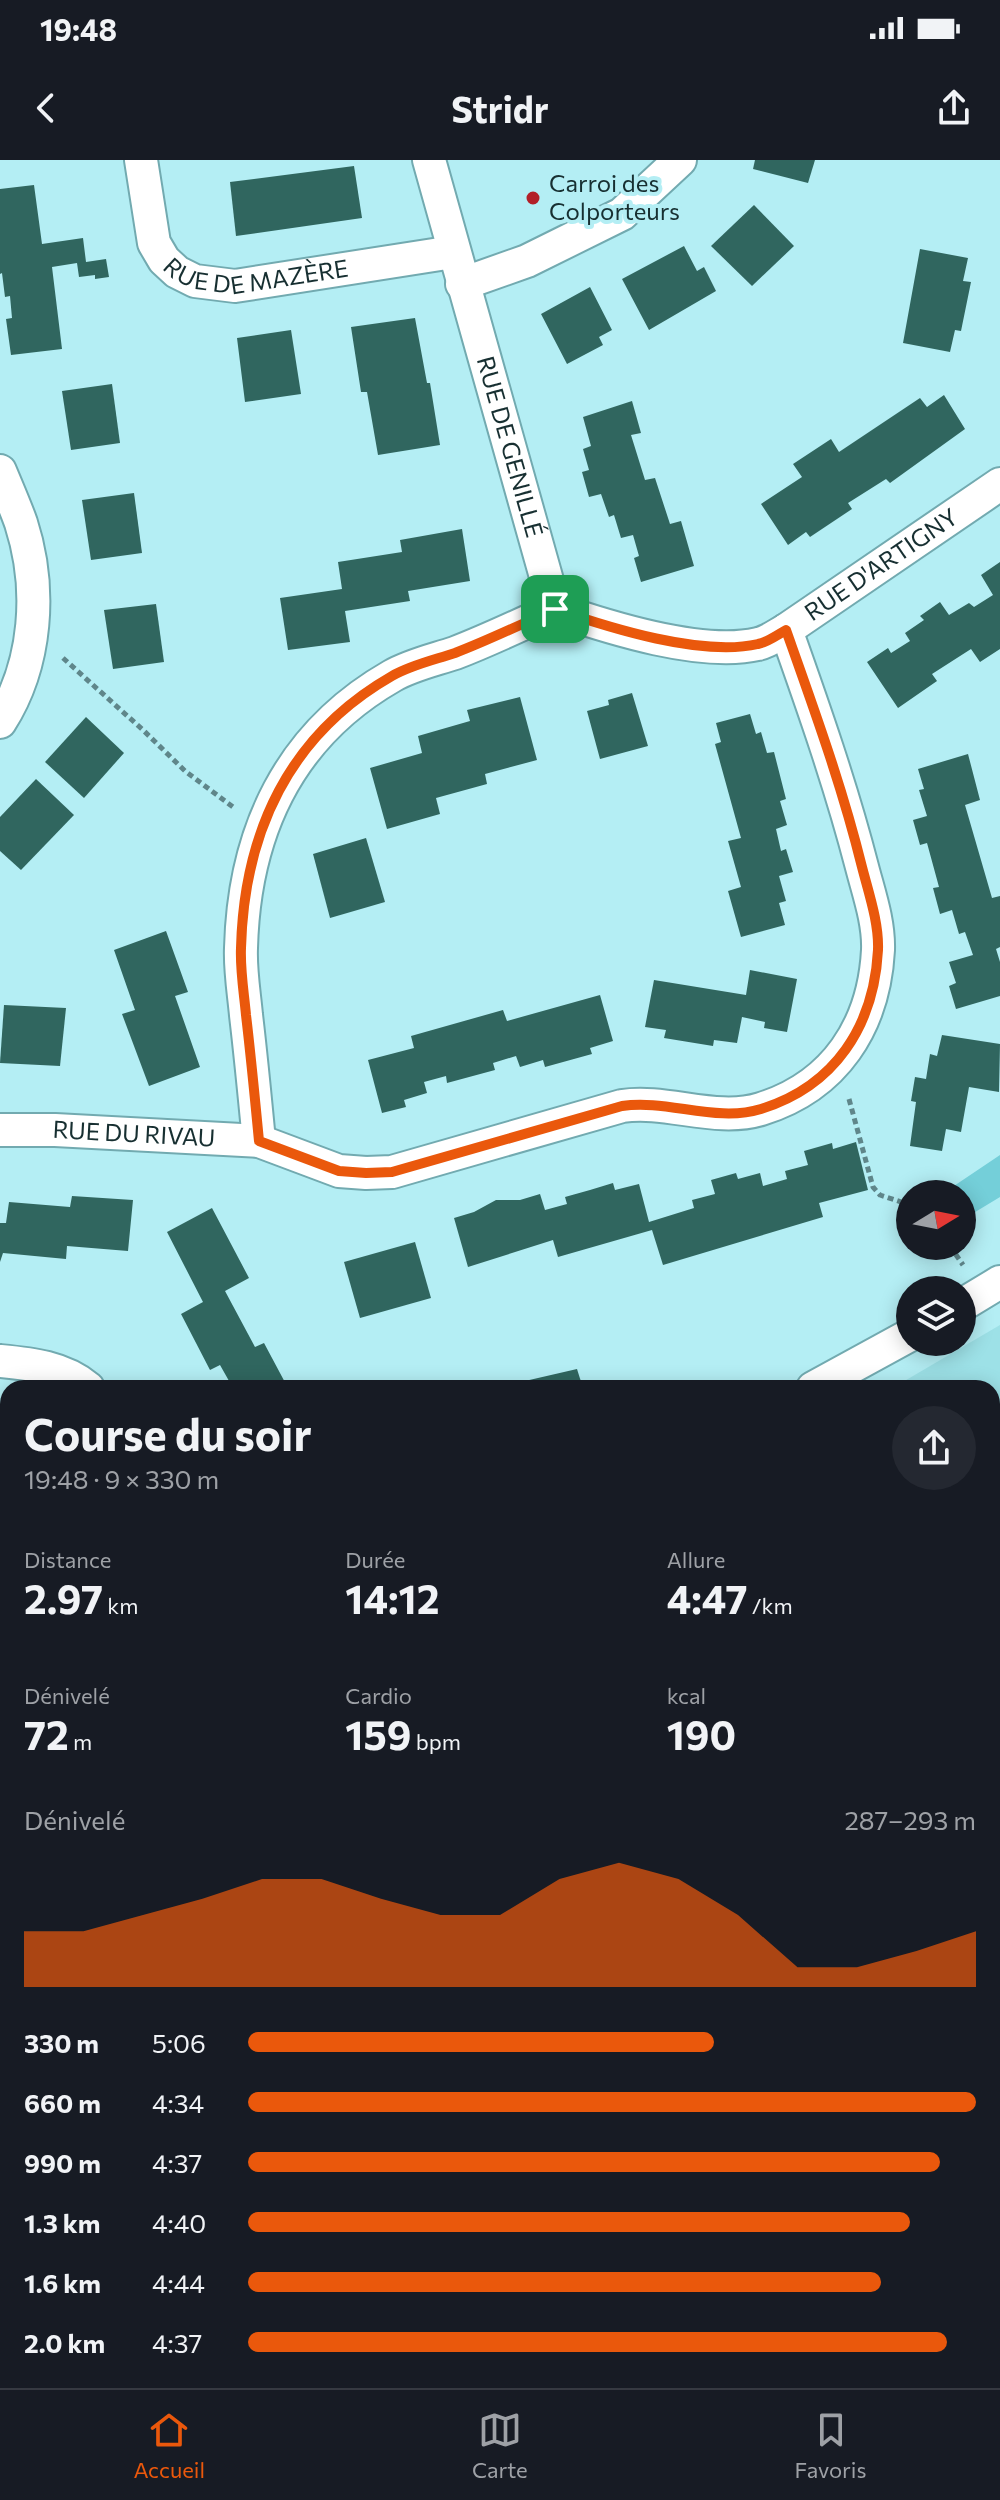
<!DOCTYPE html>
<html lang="fr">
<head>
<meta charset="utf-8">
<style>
	body { margin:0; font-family:Commissioner,sans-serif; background:#242831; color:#f1f3f6; height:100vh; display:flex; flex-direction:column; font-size:30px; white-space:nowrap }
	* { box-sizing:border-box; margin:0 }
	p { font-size:26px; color:#9ea1a6 }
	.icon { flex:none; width:44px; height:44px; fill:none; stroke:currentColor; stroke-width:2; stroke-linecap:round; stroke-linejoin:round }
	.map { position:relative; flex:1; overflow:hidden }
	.panel { position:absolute; left:0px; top:1220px; width:1000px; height:1008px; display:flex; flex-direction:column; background:#171b24; border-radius:24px 24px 0 0; box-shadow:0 4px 20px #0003 }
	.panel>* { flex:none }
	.needle { width:52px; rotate:80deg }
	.controls { position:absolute; left:896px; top:1020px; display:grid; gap:16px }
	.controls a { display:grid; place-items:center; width:80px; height:80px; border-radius:50%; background:#171b24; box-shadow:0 4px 20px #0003; font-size:40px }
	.pin { position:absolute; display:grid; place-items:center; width:68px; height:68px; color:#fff; margin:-34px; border-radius:16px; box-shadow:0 4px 12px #0006 }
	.round { display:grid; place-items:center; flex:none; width:84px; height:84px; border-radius:42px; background:#242831 }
	.overview { display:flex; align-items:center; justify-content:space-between; height:136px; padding:0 24px }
	h1 { font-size:44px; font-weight:700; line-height:60px }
	.figures { display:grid; grid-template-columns:repeat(3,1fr); gap:12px; height:136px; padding:8px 24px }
	.figures div { display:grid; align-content:center }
	.figures b { font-size:40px; font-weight:700 }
	.figures small { font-size:22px; font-weight:400 }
	.figures p { font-size:22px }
	.chart { height:224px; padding:16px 24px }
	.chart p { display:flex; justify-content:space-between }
	.chart svg { width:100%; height:144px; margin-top:8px; fill:#ea580c; opacity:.7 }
	ul { padding:0 24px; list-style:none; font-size:26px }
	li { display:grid; grid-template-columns:128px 96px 1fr; align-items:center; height:60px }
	li i { height:20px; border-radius:10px; background:#ea580c }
	.status { display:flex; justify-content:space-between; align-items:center; height:56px; padding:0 40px; background:#171b24; direction:ltr }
	.status svg { height:22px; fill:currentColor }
	header { display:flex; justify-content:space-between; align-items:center; height:104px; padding:0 24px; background:#171b24; font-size:36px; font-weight:700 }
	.tabs { display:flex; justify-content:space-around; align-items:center; height:112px; border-top:2px solid #363941; background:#171b24; font-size:22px; color:#9ea1a6 }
	.tabs a { display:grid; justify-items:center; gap:4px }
	.tabs .selected { color:#ea580c }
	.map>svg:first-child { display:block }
</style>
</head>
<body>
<div class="status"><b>19:48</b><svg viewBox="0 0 49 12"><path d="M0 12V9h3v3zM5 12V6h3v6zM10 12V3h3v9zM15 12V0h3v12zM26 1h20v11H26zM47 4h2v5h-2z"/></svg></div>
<header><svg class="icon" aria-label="back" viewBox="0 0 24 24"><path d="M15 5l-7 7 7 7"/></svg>Stridr<svg class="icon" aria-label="share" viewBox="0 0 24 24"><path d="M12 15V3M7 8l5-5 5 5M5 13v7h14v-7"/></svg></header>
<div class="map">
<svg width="1000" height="2228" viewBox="0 0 1000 2228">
	<rect width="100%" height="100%" fill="#b4eef4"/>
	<path fill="#9de1e7" d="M1000,1165V1372L992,1376V1228L896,1226Z"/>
	<path fill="#74cfd9" d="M1000,995V1037L962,1060V1034H942Z"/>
	<g fill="#30665f">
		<path d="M755,0H815L808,23L753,9Z"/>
		<path d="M354,6L362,58L236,76L230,22Z"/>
		<path d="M34,25L42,84L83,78L86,102L106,99L109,117L95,119V115L79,117L77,103L52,107L62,189L11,195L6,159L12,158L10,136L5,137L2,113L0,114V29Z"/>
		<path d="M754,45L794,86L752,126L711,86Z"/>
		<path d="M684,86L697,111L704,107L716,131L649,170L622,119Z"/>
		<path d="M920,89L968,98L963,121L971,122L961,171L955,170L950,192L903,183Z"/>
		<path d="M590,127L612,170L599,177L603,185L567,204L541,154Z"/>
		<path d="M415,158L427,223H430L440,285L378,295L367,232H361L351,167Z"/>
		<path d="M291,170L301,234L245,242L237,178Z"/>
		<path d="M112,224L120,283L71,290L62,231Z"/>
		<path d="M944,235L965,269L890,323L886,319L848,343L852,349L810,377L806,372L788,385L761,344L802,317L793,304L831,279L839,292L920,238L927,247Z"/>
		<path d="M632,241L641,273L631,275L645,320L655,318L670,364L681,361L694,406L641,422L634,398L639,396L633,375L621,378L614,355L609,357L601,334L589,337L582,312L589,310L583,289L591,286L583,257Z"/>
		<path d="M134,333L142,393L91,400L82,340Z"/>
		<path d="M462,369L470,421L408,431L410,441L345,451L350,482L288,490L280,438L342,429L338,402L402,392L400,380Z"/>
		<path d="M1000,402V489L980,502L971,489L932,514L937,521L898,548L867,502L888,488L891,493L910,481L905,473L924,460L920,456L940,442L949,455L969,443L974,447L993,435L981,415Z"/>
		<path d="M156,444L164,502L113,509L104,450Z"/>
		<path d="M632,533L648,586L600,599L587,551L609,545L608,540Z"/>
		<path d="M520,537L537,600L485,614L487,624L436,638L440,654L387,669L370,608L422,593L418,576L470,561L467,550Z"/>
		<path d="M750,554L756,574L761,572L767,593L774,592L786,639L780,641L787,665L776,669L781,691L786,689L793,712L779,716L786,741L779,743L785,765L741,777L728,731L741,727L728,681L741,678L715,584L721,582L716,563Z"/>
		<path d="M86,557L124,593L84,638L45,602Z"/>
		<path d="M968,594L980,640L965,645L992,738L1000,736V787L996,789L1000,802V836L956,849L949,826L956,823L949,802L973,795L965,772L959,774L952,750L940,754L933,728L939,727L927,683L920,685L913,660L927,656L919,630L924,629L918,609Z"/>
		<path d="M36,619L74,655L21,710L0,691V657Z"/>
		<path d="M366,678L385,742L330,758L313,694Z"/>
		<path d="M166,771L188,832L175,836L200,907L149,926L122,854L135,850L114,790Z"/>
		<path d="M750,810L797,819L787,872L764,868L765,862L742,857L737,883L714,880L713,886L664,878L666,870L645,867L654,820L746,835Z"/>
		<path d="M600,835L613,881L590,888L592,894L545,907L543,900L520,907L516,896L493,903L495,910L447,923L446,916L424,922L427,933L404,940L406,947L382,953L368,900L414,888L411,876L503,850L507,861Z"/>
		<path d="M4,845L66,848L60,906L0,903Z"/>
		<path d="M942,875L1000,884L999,932L969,927L961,972L946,969L942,991L910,986L916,942L911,941L915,917L926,919L930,894L937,896Z"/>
		<path d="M856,982L868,1030L819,1043L823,1057L663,1105L652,1070L558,1097L553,1080L468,1107L454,1058L474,1052L496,1040H520L540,1034L545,1050L567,1044L565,1037L590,1030L613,1023L615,1030L639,1024L649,1062L694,1048L692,1040L715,1034L711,1020L736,1013L738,1019L760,1013L763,1026L787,1019L785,1011L808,1005L804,991L832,983L833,989Z"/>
		<path d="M72,1036L133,1040L128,1091L67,1086L66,1099L3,1093L0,1102V1063H6L9,1042L70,1047Z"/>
		<path d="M212,1048L249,1118L225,1131L255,1187L264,1183L288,1228H233L220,1205L210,1210L181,1154L203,1142L167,1072Z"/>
		<path d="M415,1082L431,1138L360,1158L344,1102Z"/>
		<path d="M577,1209L583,1228H527L525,1221Z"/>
		<path d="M0,1276L8,1288V1338L0,1326Z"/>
		<path d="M996,1445L1000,1451V1533L992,1538V1447Z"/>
		<path d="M992,1657H1000V1734L992,1733Z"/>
		<path d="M0,1898L8,1902L7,1983L0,1980Z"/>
		<path d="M1000,1935V1974L992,1980V1941Z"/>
		<path d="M1000,2088V2130L992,2136V2093Z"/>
		<path d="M153,2220H218L212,2228H148Z"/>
		<path d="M382,2220H420L432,2228H377Z"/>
		<path d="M443,2220H467L479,2228H437Z"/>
		<path d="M756,2220H840L827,2228H742Z"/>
	</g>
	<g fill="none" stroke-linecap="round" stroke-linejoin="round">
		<defs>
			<g id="street">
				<path id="s1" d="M141,0L154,83L164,100L177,112L195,121L235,126L453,92"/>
				<path id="s2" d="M429,0L555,449"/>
				<path d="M462,124L527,101L622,54L680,0"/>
				<path d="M0,311C7,328 15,346 21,363C42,428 37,504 0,562"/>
				<path id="s3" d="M0,970H55L259,981L339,1011L366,1013L392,1012L622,946C667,939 716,963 761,949C835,926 874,866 878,790C879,762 869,734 862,707C841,626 814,549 786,470"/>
				<path id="s4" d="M259,981C255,939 251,897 246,855C244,833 240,810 241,788C244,672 289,575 392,516C411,505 434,500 455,493C489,480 522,464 555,449C610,468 702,497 758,484C768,482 777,475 786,470L1000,324"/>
				<path d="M962,1145L1000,1122"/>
				<path d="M0,1201C31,1204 63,1207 88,1228"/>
				<path d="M813,1228L910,1175"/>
				<path d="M992,1611H1000"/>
				<path d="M0,1680L8,1671"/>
				<path d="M0,1787L8,1801"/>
				<path d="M992,2041L1000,2042"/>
				<path d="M0,2042L8,2046"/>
				<path d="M0,2184L8,2172"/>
				<path d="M569,2220L582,2228"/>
				<path d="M683,2228L688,2220"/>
			</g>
		</defs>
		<use href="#street" stroke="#72aab0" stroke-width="36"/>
		<g stroke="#5f868a" stroke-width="5" stroke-dasharray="6 4" stroke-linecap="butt">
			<path d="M63,498L143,570L185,611L233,647"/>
			<path d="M849,939L873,1027L880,1035L910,1045"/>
			<path d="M950,1086L963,1105"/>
			<path d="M992,1411L1000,1423"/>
			<path d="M0,1524L6,1546L8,1576"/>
			<path d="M21,2228L26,2220"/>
		</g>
		<use href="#street" stroke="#fff" stroke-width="32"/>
	</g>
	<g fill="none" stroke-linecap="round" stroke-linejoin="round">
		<defs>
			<path id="route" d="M555,449C610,468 702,497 758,484C768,482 777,475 786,470C814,549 842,626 862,707C869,734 879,763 878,790C874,866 835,926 761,949C716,963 667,939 622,946L392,1012L366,1013L339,1011L259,981C255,939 251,897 246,855C244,833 240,810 241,788C244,672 289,575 392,516C411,505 434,500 455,493C489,480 522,464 555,449Z"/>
		</defs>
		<use href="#route" stroke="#fff" stroke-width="16"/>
		<use href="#route" stroke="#ea580c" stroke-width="10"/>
	</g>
	<circle fill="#b22028" stroke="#b4eef4" stroke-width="3" cx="533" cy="38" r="8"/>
	<g text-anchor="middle" stroke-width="8" stroke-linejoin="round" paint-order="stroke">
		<g font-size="24" fill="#172f31" stroke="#b4eef4" text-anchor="start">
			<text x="549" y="32">Carroi des<tspan x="549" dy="28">Colporteurs</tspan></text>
		</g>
		<g font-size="24" fill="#172f31" stroke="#b4eef4">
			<text dy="8" stroke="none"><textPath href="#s1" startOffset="202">RUE DE MAZÈRE</textPath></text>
			<text dy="8" stroke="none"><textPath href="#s2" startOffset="298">RUE DE GENILLÉ</textPath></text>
			<text dy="8" stroke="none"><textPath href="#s4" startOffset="1052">RUE D'ARTIGNY</textPath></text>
			<text dy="8" stroke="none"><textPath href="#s3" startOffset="134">RUE DU RIVAU</textPath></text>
		</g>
	</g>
</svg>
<div class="controls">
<a><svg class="needle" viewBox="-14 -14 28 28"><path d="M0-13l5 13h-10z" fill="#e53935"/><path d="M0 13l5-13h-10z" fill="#9ea1a6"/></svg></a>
<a><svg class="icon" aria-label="layers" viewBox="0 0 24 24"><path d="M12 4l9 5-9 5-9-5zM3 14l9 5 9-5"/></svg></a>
</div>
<div class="pin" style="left:555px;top:449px;background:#1e9e55"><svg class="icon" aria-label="arrive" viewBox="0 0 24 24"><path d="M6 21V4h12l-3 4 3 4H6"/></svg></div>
<section class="panel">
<div class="overview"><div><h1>Course du soir</h1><p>19:48 · 9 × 330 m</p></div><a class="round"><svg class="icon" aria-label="share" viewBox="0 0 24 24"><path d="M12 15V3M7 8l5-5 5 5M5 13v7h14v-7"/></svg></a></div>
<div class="figures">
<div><p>Distance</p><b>2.97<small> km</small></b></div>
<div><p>Durée</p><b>14:12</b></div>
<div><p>Allure</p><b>4:47<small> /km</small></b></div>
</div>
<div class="figures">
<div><p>Dénivelé</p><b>72<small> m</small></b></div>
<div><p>Cardio</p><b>159<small> bpm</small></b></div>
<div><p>kcal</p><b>190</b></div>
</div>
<div class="chart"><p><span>Dénivelé</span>287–293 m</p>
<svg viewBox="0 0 160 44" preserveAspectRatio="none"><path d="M0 44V27L10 27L20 22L30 17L40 11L50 11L60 17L70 22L80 22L90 11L100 6L110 11L120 22L130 38L140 38L150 33L160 27V44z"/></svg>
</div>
<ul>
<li><b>330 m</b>5:06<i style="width:64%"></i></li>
<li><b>660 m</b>4:34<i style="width:100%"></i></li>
<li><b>990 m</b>4:37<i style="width:95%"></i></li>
<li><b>1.3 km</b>4:40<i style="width:91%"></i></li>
<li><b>1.6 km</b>4:44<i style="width:87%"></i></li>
<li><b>2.0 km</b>4:37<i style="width:96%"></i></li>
</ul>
</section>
</div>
<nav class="tabs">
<a class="selected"><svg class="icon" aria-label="home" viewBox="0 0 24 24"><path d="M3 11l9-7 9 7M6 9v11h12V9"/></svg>Accueil</a>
<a><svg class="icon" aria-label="map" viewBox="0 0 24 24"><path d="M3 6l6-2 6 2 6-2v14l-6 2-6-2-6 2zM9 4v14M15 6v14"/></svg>Carte</a>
<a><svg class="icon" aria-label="saved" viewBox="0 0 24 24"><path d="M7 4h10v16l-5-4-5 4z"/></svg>Favoris</a>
</nav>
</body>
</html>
